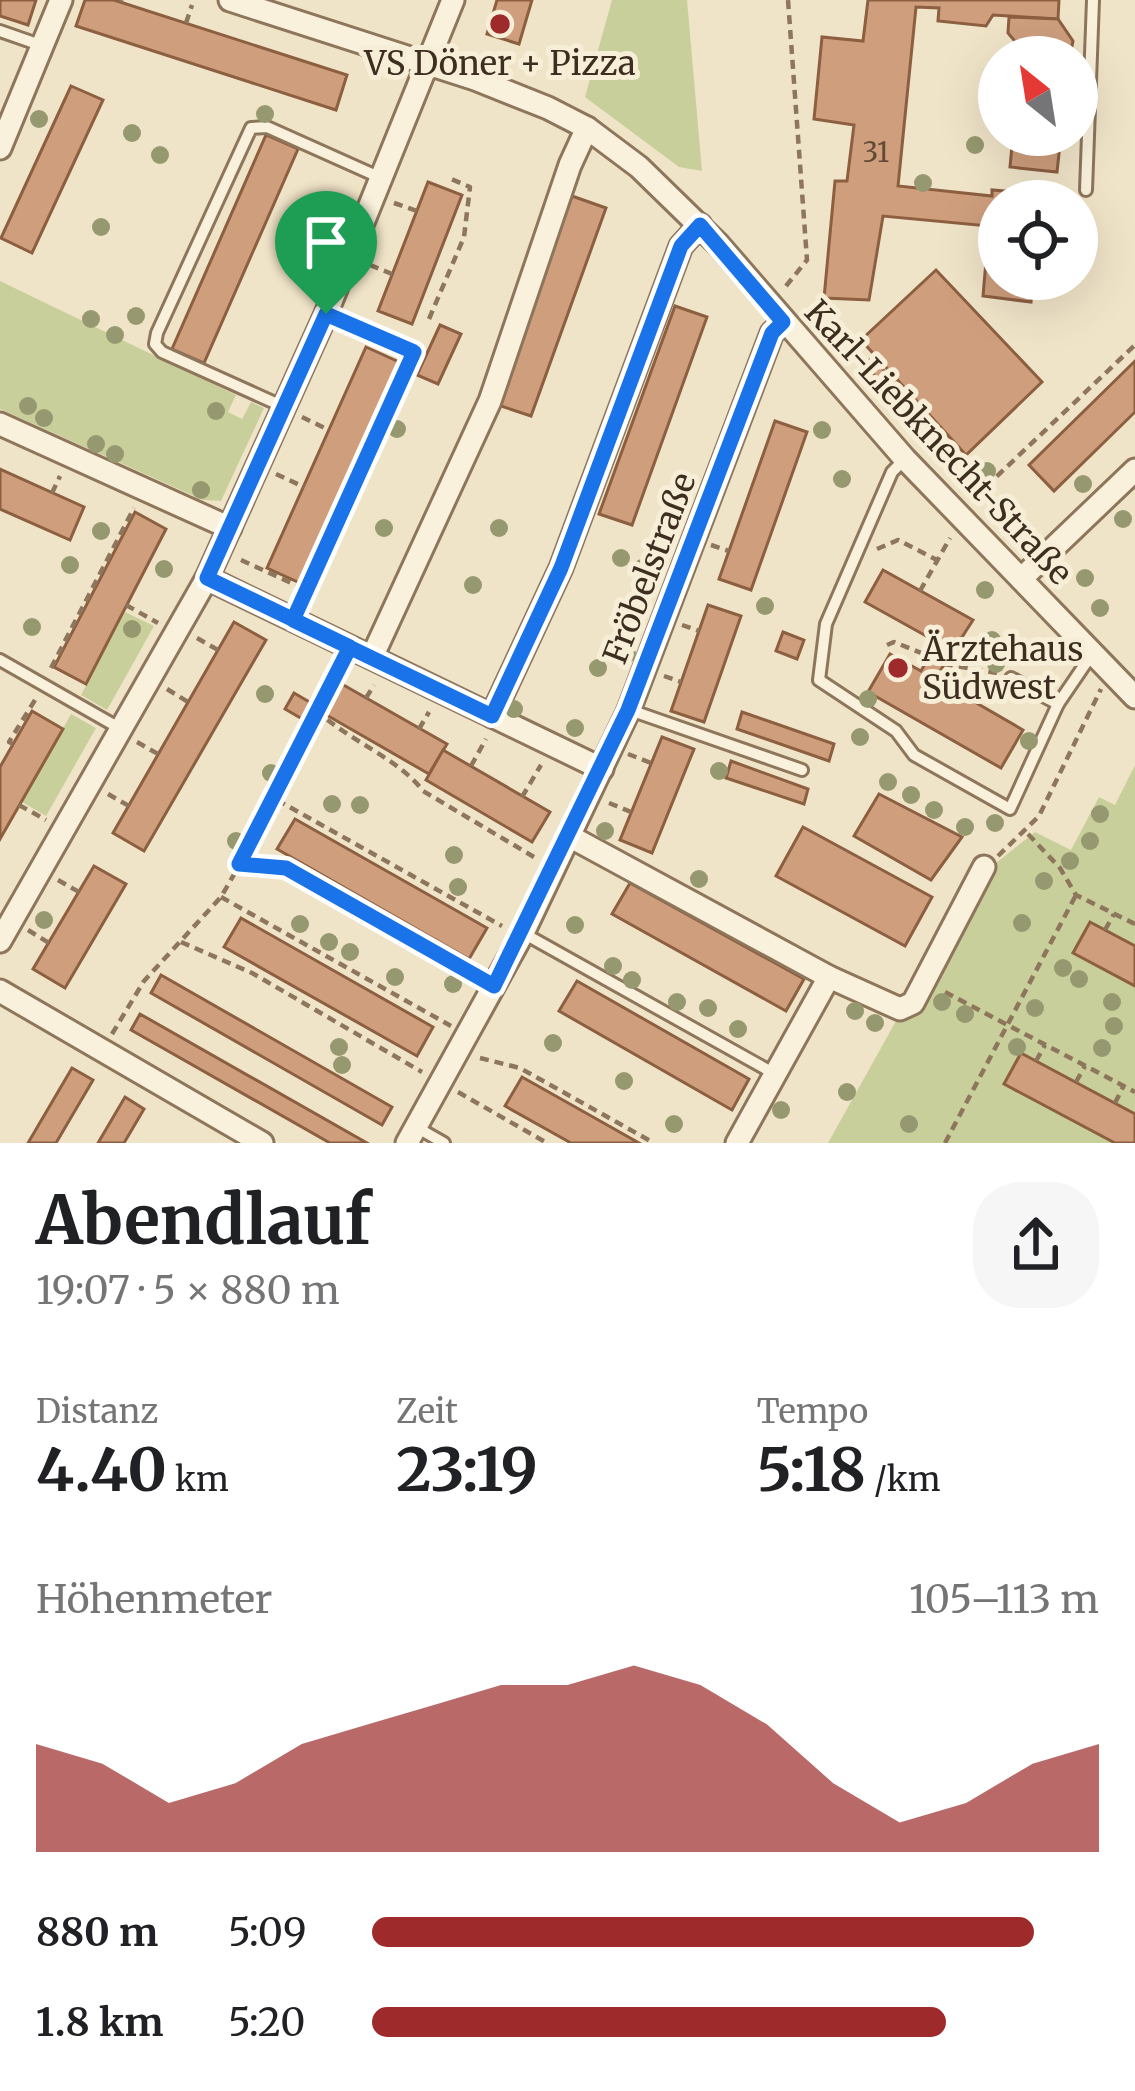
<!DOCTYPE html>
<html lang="de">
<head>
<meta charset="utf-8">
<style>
	body { margin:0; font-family:Merriweather,serif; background:#f6f6f6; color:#202124; height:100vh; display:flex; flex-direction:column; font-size:45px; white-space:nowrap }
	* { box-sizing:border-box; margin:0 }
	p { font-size:39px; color:#757577 }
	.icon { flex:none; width:66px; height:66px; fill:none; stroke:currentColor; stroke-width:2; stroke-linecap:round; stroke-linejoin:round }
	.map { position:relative; height:1143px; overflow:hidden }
	.details { display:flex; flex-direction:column; background:#fff; flex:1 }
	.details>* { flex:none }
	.needle { width:78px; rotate:330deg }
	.tools { position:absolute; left:978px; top:36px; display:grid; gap:24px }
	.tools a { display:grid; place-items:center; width:120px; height:120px; border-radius:50%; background:#fff; box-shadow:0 12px 48px #0002; font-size:60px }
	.pin { position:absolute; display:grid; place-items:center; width:102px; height:102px; color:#fff; margin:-123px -51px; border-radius:50% 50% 50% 0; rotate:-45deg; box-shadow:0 0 12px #0007 }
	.pin .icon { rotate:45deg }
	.round { display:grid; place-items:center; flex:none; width:126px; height:126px; border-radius:48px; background:#f6f6f6 }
	.head { display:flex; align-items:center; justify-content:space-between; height:204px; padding:0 36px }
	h1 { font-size:66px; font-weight:700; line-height:90px }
	.figures { display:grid; grid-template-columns:repeat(3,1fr); gap:18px; height:204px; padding:12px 36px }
	.figures div { display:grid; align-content:center }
	.figures b { font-size:60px; font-weight:700 }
	.figures small { font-size:33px; font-weight:400 }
	.figures p { font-size:33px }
	.chart { height:336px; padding:24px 36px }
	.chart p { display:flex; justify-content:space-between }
	.chart svg { width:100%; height:216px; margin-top:12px; fill:#9e2a2b; opacity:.7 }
	ul { padding:0 36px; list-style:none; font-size:39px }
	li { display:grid; grid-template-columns:192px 144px 1fr; align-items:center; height:90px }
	li i { height:30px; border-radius:15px; background:#9e2a2b }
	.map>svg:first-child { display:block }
</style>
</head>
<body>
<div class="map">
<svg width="1135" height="1143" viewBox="0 0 1135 1143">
	<rect width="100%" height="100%" fill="#f0e4c8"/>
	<g fill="#c9cf9b">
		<path d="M612,0H687L702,171L679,167L585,97Z"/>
		<path d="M0,281L236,395L228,412L242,419L251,402L264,408L221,501L203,500L0,409Z"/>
		<path d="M125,612L154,626L107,710L81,695Z"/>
		<path d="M71,714L96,728L46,816L22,802Z"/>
		<path d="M1135,765V1143H828L896,1021L913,1013L986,871L1035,832L1071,850L1099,797L1115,805Z"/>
	</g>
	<g fill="#cf9f7d" stroke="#8d5f41" stroke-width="3">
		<path d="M0,0H36L28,25L0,16Z"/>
		<path d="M85,0H114L347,75L336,110L76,26Z"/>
		<path d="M497,0H532L519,44L487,34Z"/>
		<path d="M868,0H1059L1058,19L993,15L986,26L938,21L939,8L916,7L898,186L992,196V190L1041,194L1040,201H999V279H1033L1031,302L983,296L989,226L883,216L869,300L824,298L835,181H847L854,125L814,119L822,37L863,41Z"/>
		<path d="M1009,17L1058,19L1073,41L1070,56L1023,51L1008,33Z"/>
		<path d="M71,86L103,100L32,253L1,238Z"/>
		<path d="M266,135L298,149L204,363L172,349Z"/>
		<path d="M1013,135H1061L1057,172L1010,167Z"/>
		<path d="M428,182L462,195L412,324L378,311Z"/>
		<path d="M572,196L606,208L531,416L498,405Z"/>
		<path d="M936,270L1042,382L966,455L861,340Z"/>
		<path d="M675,306L707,317L632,525L599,514Z"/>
		<path d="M440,325L461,334L438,384L417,375Z"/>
		<path d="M366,347L399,362L300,583L267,568Z"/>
		<path d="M872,358L911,399L904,407L865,365Z"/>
		<path d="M1135,361V412L1054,491L1029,465Z"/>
		<path d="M775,421L807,432L751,590L719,579Z"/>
		<path d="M0,469L84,507L70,540L0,509Z"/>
		<path d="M135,512L166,529L86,684L54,667Z"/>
		<path d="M883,570L973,620L935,679L1023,730L1001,768L868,692L890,654L921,671L937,642L865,602Z"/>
		<path d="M708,605L741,616L704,722L671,711Z"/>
		<path d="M234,622L266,640L144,851L113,833Z"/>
		<path d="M783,632L804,640L797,659L776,651Z"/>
		<path d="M340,683L447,744L429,774L323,713Z"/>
		<path d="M294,693L313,704L304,720L285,709Z"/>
		<path d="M32,711L63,729L0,839V767Z"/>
		<path d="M742,712L834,744L829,761L737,729Z"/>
		<path d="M662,737L694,749L652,853L620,840Z"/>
		<path d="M443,750L550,812L532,842L426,780Z"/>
		<path d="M731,761L808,789L804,804L726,778Z"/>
		<path d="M879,794L962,837L931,880L854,836Z"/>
		<path d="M295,819L487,928L469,959L277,849Z"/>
		<path d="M803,827L932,897L905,946L776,876Z"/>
		<path d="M94,866L126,884L65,988L33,969Z"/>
		<path d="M630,883L804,979L786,1011L612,914Z"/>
		<path d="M241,918L433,1027L417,1056L224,947Z"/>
		<path d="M1090,922L1135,946V986L1073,953Z"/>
		<path d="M161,975L392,1107L382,1125L151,993Z"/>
		<path d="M577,981L749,1079L732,1110L559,1011Z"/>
		<path d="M140,1014L367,1143H330L131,1030Z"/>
		<path d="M1021,1053L1135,1114V1143H1115L1004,1084Z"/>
		<path d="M72,1068L93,1080L56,1143H28Z"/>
		<path d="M522,1077L609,1126L639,1143H571L505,1106Z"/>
		<path d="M125,1097L144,1109L124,1143H98Z"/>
	</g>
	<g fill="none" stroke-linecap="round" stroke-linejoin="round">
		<defs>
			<g id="lane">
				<path d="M0,31L43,46"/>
				<path d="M1086,190L1093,0"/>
				<path d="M326,314L414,352L385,416"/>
				<path d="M284,407L162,352L155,344L157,333L251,128L267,127L381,178"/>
				<path d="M905,459L892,472L826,624L819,680L896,731L914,755L1010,809L1058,704L1092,654"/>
				<path d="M294,620L334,535"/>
				<path d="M0,660L121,729"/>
				<path d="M1011,678L1058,704"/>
				<path d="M630,710L802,770"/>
				<path d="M523,933L775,1074"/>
				<path d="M416,1127L444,1143"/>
			</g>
			<g id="street">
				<path d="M230,0L475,79L548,108L587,128L639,167L719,245L905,459L1135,697"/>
				<path d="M0,148L61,0"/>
				<path d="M0,424L230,528"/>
				<path d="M207,578L602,769"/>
				<path d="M1021,579L1135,470"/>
				<path d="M372,657L490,401L570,165L587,128"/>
				<path d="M492,716L561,568L681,246L700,225"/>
				<path d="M571,837L829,977L900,1009L913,1003L984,867"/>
				<path d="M0,941L207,578L326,314L453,0"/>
				<path d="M0,991L262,1143"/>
				<path d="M407,1143L523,933L629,710L772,333L783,322"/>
				<path d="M737,1143L829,977"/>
			</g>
		</defs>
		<use href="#lane" stroke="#8d765c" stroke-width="16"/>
		<use href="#street" stroke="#8d765c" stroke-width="27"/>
		<g stroke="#8d765c" stroke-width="4.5" stroke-dasharray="9 6" stroke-linecap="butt">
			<path d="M121,2L122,0"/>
			<path d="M186,23L192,5"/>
			<path d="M394,203L417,211"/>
			<path d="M370,265L392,274"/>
			<path d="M786,286L807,260L788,0"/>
			<path d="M429,319L464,237L470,187L451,179"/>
			<path d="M302,417L329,430"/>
			<path d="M276,474L304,487"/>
			<path d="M52,493L60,476"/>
			<path d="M975,497L1135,345"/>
			<path d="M340,521L381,427"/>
			<path d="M711,545L729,551"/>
			<path d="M877,549L898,540L937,560"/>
			<path d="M241,560L296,585"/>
			<path d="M920,591L950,538"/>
			<path d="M126,605L158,623"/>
			<path d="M682,625L699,631"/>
			<path d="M197,638L218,650"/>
			<path d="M887,645L894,642L929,656"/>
			<path d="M944,664L997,673"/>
			<path d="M51,668L134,508"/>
			<path d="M664,676L681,682"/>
			<path d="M167,689L188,702"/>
			<path d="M366,698L374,685"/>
			<path d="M316,710C349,741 398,758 423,791L534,857"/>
			<path d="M419,729L429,712"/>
			<path d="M137,742L158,754"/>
			<path d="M13,744L9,742L35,700"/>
			<path d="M628,754L651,763"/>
			<path d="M471,766L486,739"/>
			<path d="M108,794L129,806"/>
			<path d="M522,797L541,765"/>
			<path d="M277,800L502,926"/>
			<path d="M609,803L631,812"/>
			<path d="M19,805L46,820"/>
			<path d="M1028,834L1060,868L1076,895L1135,924"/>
			<path d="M998,856L1039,816L1101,689"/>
			<path d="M239,864L285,868L475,975"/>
			<path d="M58,880L79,892"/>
			<path d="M221,897L451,1026"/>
			<path d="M28,930L49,943"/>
			<path d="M1105,930L1114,914"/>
			<path d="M181,942L252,973L422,1072"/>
			<path d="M945,992L1135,1092"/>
			<path d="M112,1034L144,981L221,897L277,800L341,663"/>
			<path d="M480,1058L520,1068L654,1143"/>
			<path d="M1036,1061L1045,1045"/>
			<path d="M1076,1082L1085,1066"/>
			<path d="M458,1092L547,1143"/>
			<path d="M1115,1103L1123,1087"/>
			<path d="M945,1143L1076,895"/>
		</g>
		<use href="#lane" stroke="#faf1dc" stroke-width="10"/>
		<use href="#street" stroke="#faf1dc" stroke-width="21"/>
	</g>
	<g fill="#96986f">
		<circle cx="265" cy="114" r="9"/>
		<circle cx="39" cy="119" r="9"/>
		<circle cx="132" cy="133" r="9"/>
		<circle cx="975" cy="145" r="9"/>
		<circle cx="160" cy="155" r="9"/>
		<circle cx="923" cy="183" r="9"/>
		<circle cx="101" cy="227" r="9"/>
		<circle cx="136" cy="316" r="9"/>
		<circle cx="91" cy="319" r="9"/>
		<circle cx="115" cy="335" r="9"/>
		<circle cx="28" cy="406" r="9"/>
		<circle cx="216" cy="411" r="9"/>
		<circle cx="44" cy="418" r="9"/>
		<circle cx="397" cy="429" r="9"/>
		<circle cx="822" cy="430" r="9"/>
		<circle cx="96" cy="444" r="9"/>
		<circle cx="115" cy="454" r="9"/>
		<circle cx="987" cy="471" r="9"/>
		<circle cx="842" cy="479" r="9"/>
		<circle cx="1083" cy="484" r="9"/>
		<circle cx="201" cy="490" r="9"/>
		<circle cx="1123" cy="519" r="9"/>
		<circle cx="384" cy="528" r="9"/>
		<circle cx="499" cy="528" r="9"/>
		<circle cx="101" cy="531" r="9"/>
		<circle cx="621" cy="558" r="9"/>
		<circle cx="70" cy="565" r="9"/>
		<circle cx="642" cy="568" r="9"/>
		<circle cx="164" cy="569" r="9"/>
		<circle cx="1085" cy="578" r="9"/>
		<circle cx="473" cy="585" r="9"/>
		<circle cx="985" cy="590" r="9"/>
		<circle cx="765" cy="606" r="9"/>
		<circle cx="1100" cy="608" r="9"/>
		<circle cx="32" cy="627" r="9"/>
		<circle cx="132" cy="629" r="9"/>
		<circle cx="992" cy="640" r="9"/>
		<circle cx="627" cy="654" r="9"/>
		<circle cx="1049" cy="655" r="9"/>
		<circle cx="996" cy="664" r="9"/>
		<circle cx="598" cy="668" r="9"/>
		<circle cx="265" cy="694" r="9"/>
		<circle cx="868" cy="699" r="9"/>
		<circle cx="514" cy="709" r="9"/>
		<circle cx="575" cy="728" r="9"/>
		<circle cx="860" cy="737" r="9"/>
		<circle cx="1029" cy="741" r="9"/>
		<circle cx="719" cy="771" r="9"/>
		<circle cx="271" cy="773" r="9"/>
		<circle cx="888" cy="782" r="9"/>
		<circle cx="911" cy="795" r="9"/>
		<circle cx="332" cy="804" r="9"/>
		<circle cx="360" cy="805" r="9"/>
		<circle cx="934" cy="810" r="9"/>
		<circle cx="1100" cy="814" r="9"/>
		<circle cx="995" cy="823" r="9"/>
		<circle cx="965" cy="827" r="9"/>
		<circle cx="605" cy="831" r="9"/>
		<circle cx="236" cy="841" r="9"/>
		<circle cx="1090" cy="841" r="9"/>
		<circle cx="454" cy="855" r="9"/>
		<circle cx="1070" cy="861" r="9"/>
		<circle cx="699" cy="879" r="9"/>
		<circle cx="1044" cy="881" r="9"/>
		<circle cx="458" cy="887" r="9"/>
		<circle cx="44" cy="920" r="9"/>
		<circle cx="1022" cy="923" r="9"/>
		<circle cx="300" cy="924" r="9"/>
		<circle cx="575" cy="925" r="9"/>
		<circle cx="329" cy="942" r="9"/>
		<circle cx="350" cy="952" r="9"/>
		<circle cx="613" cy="966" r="9"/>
		<circle cx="1063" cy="968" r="9"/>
		<circle cx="395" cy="977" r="9"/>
		<circle cx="1079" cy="979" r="9"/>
		<circle cx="632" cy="980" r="9"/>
		<circle cx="453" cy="984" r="9"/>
		<circle cx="677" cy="1002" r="9"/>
		<circle cx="942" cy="1002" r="9"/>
		<circle cx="1112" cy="1002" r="9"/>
		<circle cx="708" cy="1008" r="9"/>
		<circle cx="1035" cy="1008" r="9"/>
		<circle cx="855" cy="1011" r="9"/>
		<circle cx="965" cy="1014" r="9"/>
		<circle cx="875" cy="1023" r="9"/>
		<circle cx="1114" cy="1026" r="9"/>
		<circle cx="738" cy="1029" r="9"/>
		<circle cx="553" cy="1043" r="9"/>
		<circle cx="339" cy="1047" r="9"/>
		<circle cx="1017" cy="1047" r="9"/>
		<circle cx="1102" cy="1048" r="9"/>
		<circle cx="342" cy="1065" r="9"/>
		<circle cx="624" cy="1081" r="9"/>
		<circle cx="847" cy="1092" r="9"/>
		<circle cx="781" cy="1110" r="9"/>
		<circle cx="674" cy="1124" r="9"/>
		<circle cx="909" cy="1124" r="9"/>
	</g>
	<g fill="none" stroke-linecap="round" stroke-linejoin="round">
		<defs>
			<path id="route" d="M326,314L207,578L350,647L239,864L286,868L494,986L628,710L772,333L783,322L700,225L681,246L561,568L492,716L293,620L414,352L326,314"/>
		</defs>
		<use href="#route" stroke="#fff" stroke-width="24"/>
		<use href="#route" stroke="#1a73e8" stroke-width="15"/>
	</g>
	<g fill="#9e2a2b" stroke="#f7eed8" stroke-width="4.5">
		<circle cx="500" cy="24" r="12"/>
		<circle cx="898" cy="668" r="12"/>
	</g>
	<g text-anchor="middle" stroke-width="10" stroke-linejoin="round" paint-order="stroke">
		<g font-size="27" fill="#624a37">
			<text x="876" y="162">31</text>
		</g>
		<g font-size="33" fill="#3d2e20" stroke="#f7eed8">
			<text x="500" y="75">VS Döner + Pizza</text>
			<text x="922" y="661" text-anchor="start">Ärztehaus<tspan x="922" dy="38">Südwest</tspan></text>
		</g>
		<g font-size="33" fill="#3d2e20" stroke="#f7eed8">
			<text transform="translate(939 442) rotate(47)" y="12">Karl-Liebknecht-Straße</text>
			<text transform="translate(649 568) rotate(-69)" y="12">Fröbelstraße</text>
		</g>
	</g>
</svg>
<div class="tools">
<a><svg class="needle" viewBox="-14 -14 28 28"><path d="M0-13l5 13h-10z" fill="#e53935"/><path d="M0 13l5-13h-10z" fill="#757577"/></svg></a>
<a><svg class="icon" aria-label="locate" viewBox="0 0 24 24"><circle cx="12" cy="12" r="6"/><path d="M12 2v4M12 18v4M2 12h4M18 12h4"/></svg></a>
</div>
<div class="pin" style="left:326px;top:314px;background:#1e9e55"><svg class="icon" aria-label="arrive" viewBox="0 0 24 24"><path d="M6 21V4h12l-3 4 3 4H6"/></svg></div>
</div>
<section class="details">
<div class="head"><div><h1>Abendlauf</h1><p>19:07 · 5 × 880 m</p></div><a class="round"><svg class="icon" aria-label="share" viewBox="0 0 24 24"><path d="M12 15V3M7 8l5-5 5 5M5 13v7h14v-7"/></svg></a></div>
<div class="figures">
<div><p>Distanz</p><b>4.40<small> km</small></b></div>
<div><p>Zeit</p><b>23:19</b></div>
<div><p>Tempo</p><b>5:18<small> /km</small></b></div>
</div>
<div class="chart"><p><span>Höhenmeter</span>105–113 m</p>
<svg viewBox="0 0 160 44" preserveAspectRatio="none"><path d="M0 44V22L10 26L20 34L30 30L40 22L50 18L60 14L70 10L80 10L90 6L100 10L110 18L120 30L130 38L140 34L150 26L160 22V44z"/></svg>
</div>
<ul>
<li><b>880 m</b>5:09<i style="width:91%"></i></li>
<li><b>1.8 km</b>5:20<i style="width:79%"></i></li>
</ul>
</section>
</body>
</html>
